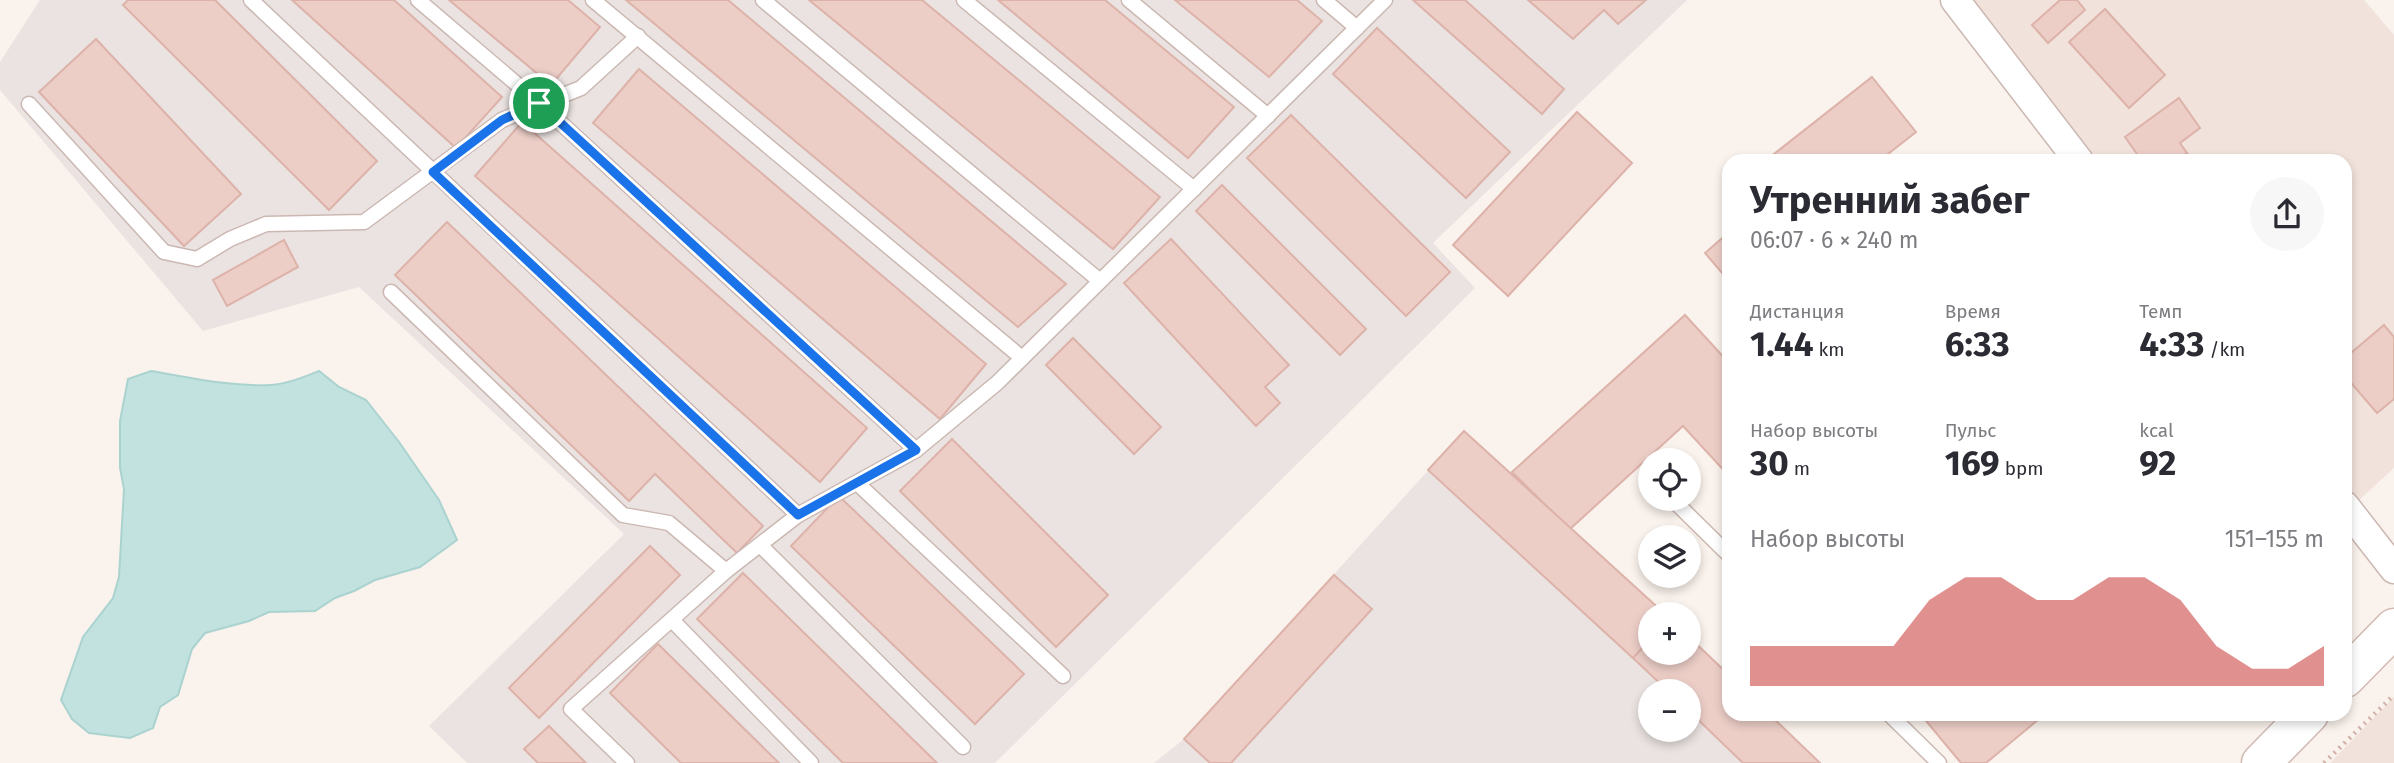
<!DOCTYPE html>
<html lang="ru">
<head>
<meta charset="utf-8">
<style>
	body { margin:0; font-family:"Fira Sans",sans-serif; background:#f7f7f7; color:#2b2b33; height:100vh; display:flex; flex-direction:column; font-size:26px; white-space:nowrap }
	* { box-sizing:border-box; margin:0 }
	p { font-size:23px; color:#7c7c81 }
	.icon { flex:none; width:38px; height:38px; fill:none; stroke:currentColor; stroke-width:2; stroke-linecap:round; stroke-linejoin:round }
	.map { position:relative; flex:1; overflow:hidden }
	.details { position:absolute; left:1722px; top:154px; width:630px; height:567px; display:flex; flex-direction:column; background:#fff; border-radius:21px; box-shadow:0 4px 10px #0003 }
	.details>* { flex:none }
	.fabs { position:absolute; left:1638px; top:448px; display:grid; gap:14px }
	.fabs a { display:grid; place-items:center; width:63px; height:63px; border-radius:50%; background:#fff; box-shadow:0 4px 10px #0003; font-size:35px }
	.pin { position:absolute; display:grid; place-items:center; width:60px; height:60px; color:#fff; margin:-30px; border:4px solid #fff; border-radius:50%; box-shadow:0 2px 7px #0007 }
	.round { display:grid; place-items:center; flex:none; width:74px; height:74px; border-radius:37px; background:#f7f7f7 }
	.overview { display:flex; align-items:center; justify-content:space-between; height:119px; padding:0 28px }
	h1 { font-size:38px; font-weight:700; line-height:52px }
	.figures { display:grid; grid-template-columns:repeat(3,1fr); gap:10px; height:119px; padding:7px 28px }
	.figures div { display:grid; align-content:center }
	.figures b { font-size:35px; font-weight:700 }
	.figures small { font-size:19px; font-weight:400 }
	.figures p { font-size:19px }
	.chart { height:196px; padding:14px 28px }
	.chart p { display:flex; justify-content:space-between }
	.chart svg { width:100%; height:126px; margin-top:7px; fill:#d46361; opacity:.7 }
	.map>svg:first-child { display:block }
</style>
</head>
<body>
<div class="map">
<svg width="2394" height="763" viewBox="0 0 2394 763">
	<rect width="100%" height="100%" fill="#faf2ec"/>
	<g fill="#f1e2db">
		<path d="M1955,0H2364L2394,35V468L2348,510L2345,506V161H2079Z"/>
		<path d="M2394,697V763H2330Z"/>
	</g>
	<g fill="#eae3e1" fill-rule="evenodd">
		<path d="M40,0H1687L1433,243L1475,288L995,763H467L429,726L624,534L359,287L203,331L0,90V62Z"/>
		<path d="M1464,431L1665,614H1650V653H1689V637L1729,675V714H1769L1820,763H1154L1184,739ZM1650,691H1689V730H1650Z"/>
	</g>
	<path fill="#c2e2e0" stroke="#aad3d0" stroke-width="2" d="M151,371C191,378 231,387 271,385C287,384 304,377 319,371L339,387L366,400L399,442L439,500L457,540L420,567L375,580L354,591L335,598L315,611L269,612L249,621L205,633L192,649L178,695L160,707L153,728L130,738L89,733L72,719L61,700L83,637L113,598L119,577L124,489L120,468V421L128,379Z"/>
	<g fill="#eccec7" stroke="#ddb2a9" stroke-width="2">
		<path d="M128,0H215L377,161L329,210L123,5Z"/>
		<path d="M292,0H394L502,97L456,148Z"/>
		<path d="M449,0H568L600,27L551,85Z"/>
		<path d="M626,0H728L1066,284L1018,327Z"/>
		<path d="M809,0H922L1160,197L1113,249Z"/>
		<path d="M998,0H1105L1234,107L1188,158Z"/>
		<path d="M1175,0H1297L1322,21L1269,77Z"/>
		<path d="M1413,0H1465L1564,89L1542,114Z"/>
		<path d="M1528,0H1646L1618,24L1604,10L1573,39Z"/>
		<path d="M2060,0H2077L2085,10L2048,43L2032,25Z"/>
		<path d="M2105,9L2165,75L2129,108L2069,42Z"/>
		<path d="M1377,28L1510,152L1466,198L1333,74Z"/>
		<path d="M96,39L241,194L184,246L39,92Z"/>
		<path d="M639,69L986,364L940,419L593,123Z"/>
		<path d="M1872,77L1916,132L1879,161H1780L1774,154Z"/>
		<path d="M2179,98L2200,128L2180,143L2187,153L2175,161H2142L2125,137Z"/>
		<path d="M1577,112L1632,163L1508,296L1453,245Z"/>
		<path d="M1291,115L1450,272L1406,316L1247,158Z"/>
		<path d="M522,122L867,428L820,482L475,176Z"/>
		<path d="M2187,153L2193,161H2175Z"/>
		<path d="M1222,185L1366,329L1340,355L1196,211Z"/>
		<path d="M447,222L763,526L737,553L655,474L629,501L395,275Z"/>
		<path d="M1729,232V281L1705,253Z"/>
		<path d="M1171,239L1289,365L1265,387L1280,403L1256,426L1124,283Z"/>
		<path d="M284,240L298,267L227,306L213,280Z"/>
		<path d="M1685,315L1729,363V476L1683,426L1570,529L1512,472Z"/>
		<path d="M2384,325L2394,337V399L2377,413L2345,376V358Z"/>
		<path d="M1073,338L1161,427L1134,454L1046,365Z"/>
		<path d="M1464,431L1665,614H1650V640L1633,658L1428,470Z"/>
		<path d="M952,439L1108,595L1056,647L900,491Z"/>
		<path d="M839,496L1024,674L975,724L791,546Z"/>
		<path d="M650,546L680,575L539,718L509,688Z"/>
		<path d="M743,573L937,763H843L697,619Z"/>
		<path d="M1334,575L1372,609L1231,763H1210L1184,739Z"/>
		<path d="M1689,637L1729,675V714H1769L1820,763H1743L1689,711V691H1668L1633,658L1650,640V653H1689Z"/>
		<path d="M658,644L779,763H681L610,693Z"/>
		<path d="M1924,714H2045L1986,763H1961L1922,716Z"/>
		<path d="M549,726L586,763H538L524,749Z"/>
	</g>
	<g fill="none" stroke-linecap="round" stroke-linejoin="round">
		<defs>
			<g id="service">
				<path d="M251,0L798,515"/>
				<path d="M418,0L539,103L916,450"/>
				<path d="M593,0L1022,358"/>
				<path d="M763,0L1100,281"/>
				<path d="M964,0L1194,189"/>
				<path d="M1129,0L1268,116"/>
				<path d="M1324,0L1357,28"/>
				<path d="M29,104L164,252L197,259L230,239L266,224L364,222L502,120L581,88L638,36"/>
				<path d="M391,292L623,515L669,523L726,571"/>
				<path d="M857,483L1063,676"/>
				<path d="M1672,499L1729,555"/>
				<path d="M760,545L963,747"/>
				<path d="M672,620L811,763"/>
				<path d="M1889,714L1939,763"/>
				<path d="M627,763L571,709L726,571L798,515L916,450L997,383L1385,0"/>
			</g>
			<g id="minor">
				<path d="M1955,0L2079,161"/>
				<path d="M2345,506L2394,569"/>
			</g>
			<g id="secondary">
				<path d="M2345,678L2394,628"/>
				<path d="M2261,763L2309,714"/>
			</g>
		</defs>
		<use href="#service" stroke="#ccb8b2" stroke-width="17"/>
		<use href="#minor" stroke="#ccb8b2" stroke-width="31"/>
		<use href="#secondary" stroke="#d0bab3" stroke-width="41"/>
		<path stroke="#d2b1a9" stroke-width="4.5" stroke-dasharray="2 5" stroke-linecap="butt" d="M2324,763L2394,695"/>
		<use href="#service" stroke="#fff" stroke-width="14"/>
		<use href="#minor" stroke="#fff" stroke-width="28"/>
		<use href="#secondary" stroke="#fff" stroke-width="38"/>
	</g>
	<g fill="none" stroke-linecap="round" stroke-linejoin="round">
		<defs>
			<path id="route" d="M539,103L916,450L798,515L433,172L502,120Z"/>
		</defs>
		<use href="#route" stroke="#fff" stroke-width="14"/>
		<use href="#route" stroke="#1a73e8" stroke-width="9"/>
	</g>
</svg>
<div class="fabs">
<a><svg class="icon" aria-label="locate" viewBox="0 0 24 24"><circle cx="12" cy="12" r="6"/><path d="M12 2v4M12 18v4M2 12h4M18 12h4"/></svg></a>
<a><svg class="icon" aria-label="layers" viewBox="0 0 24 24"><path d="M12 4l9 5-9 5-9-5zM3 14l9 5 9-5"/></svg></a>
<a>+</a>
<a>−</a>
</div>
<div class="pin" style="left:539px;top:103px;background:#1e9e55"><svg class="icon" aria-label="arrive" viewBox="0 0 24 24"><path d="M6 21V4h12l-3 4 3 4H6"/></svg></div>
<section class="details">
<div class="overview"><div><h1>Утренний забег</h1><p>06:07 · 6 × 240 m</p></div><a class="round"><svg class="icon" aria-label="share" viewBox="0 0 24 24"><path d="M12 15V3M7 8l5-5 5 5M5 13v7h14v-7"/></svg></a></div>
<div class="figures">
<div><p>Дистанция</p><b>1.44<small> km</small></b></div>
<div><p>Время</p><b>6:33</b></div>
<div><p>Темп</p><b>4:33<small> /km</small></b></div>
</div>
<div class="figures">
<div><p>Набор высоты</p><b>30<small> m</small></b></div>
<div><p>Пульс</p><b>169<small> bpm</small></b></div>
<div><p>kcal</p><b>92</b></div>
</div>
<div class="chart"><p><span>Набор высоты</span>151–155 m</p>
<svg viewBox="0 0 160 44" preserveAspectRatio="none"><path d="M0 44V30L10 30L20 30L30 30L40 30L50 14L60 6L70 6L80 14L90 14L100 6L110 6L120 14L130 30L140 38L150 38L160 30V44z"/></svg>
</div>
</section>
</div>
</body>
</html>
